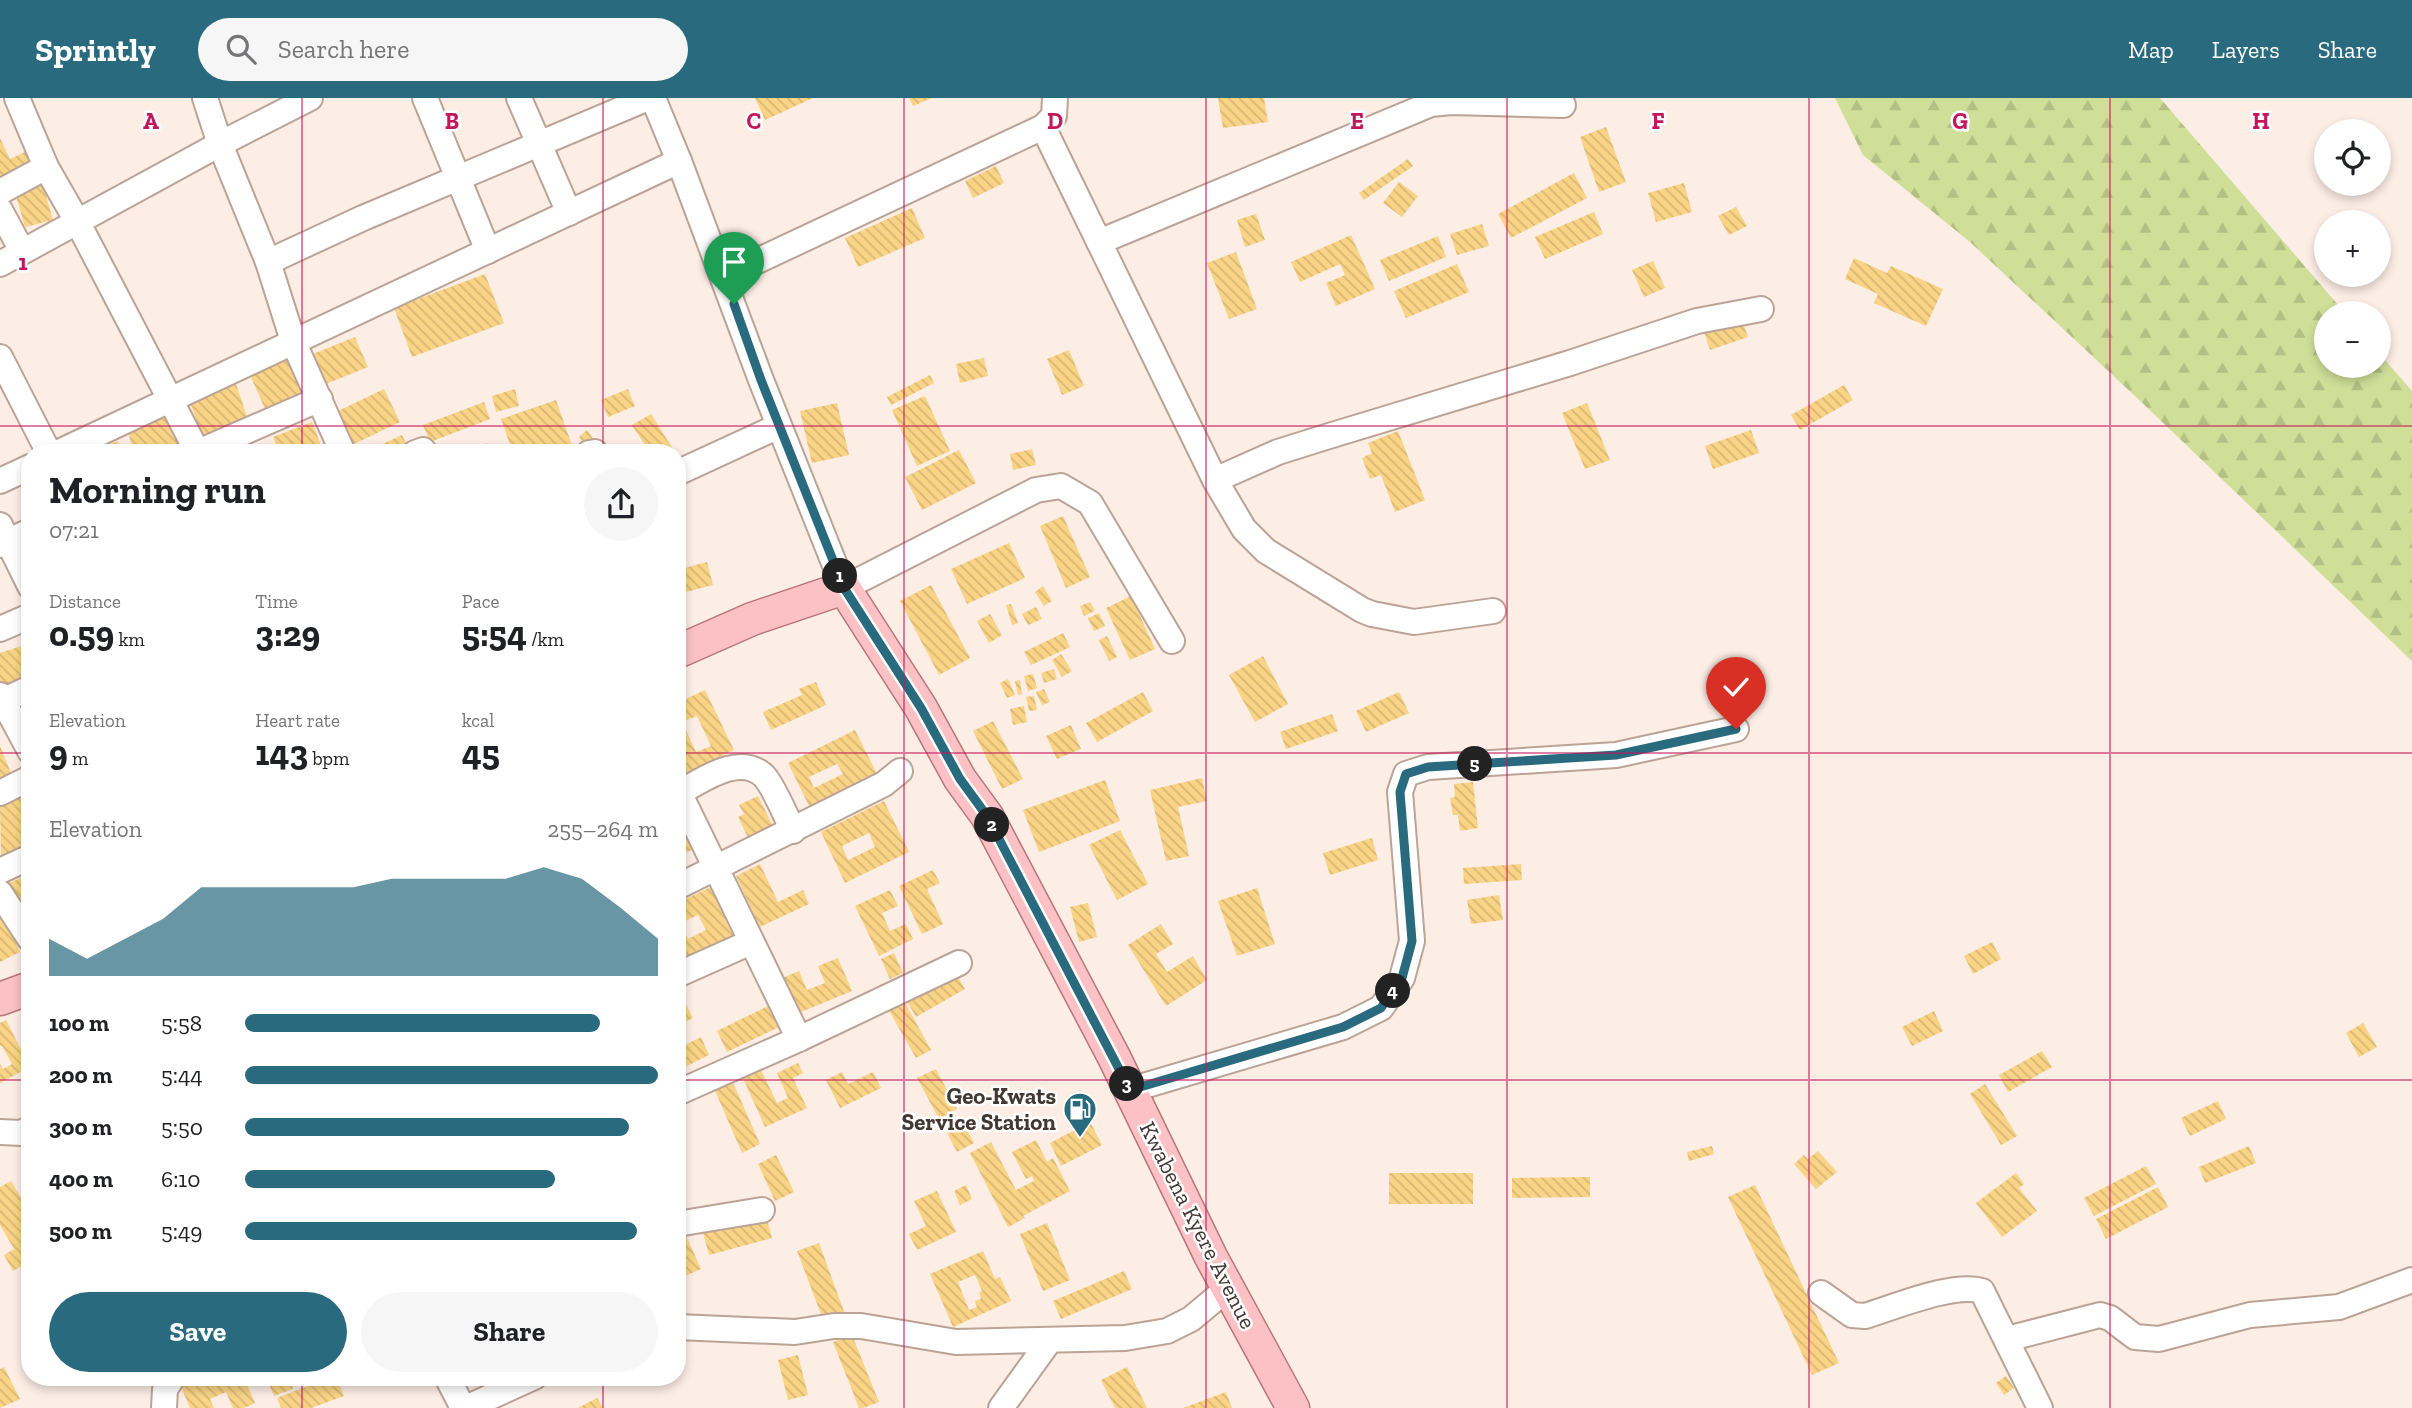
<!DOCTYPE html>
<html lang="en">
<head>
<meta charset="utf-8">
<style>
	body { margin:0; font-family:"Zilla Slab",serif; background:#f6f6f6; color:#202124; height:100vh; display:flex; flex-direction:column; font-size:26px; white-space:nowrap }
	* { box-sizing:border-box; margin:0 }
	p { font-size:23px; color:#757577 }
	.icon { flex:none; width:38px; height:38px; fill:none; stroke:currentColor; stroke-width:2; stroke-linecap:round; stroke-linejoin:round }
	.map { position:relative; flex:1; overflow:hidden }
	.drawer { position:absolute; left:21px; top:346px; width:665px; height:942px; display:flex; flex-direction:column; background:#fff; border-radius:28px; box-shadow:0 4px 10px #0003 }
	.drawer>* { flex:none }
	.fabs { position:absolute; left:2314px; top:21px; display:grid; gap:14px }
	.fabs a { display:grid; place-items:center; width:77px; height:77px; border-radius:50%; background:#fff; box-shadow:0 4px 10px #0003; font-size:35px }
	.pin { position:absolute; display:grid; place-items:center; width:60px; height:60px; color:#fff; margin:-72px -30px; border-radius:50% 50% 50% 0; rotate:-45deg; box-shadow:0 0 7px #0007 }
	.pin .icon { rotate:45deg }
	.km { position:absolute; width:35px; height:35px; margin:-18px; border-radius:50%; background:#222; color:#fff; font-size:19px; line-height:35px; text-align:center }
	.round { display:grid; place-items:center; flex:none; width:74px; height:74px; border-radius:37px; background:#f6f6f6 }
	.head { display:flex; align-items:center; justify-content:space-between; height:119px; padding:0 28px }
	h1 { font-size:38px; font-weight:700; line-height:52px }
	.figures { display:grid; grid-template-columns:repeat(3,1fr); gap:10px; height:119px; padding:7px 28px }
	.figures div { display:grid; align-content:center }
	.figures b { font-size:35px; font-weight:700 }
	.figures small { font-size:19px; font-weight:400 }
	.figures p { font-size:19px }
	.chart { height:196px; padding:14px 28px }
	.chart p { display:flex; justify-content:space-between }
	.chart svg { width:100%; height:126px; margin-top:7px; fill:#296a7e; opacity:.7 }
	.button { display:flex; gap:14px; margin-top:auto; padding:14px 28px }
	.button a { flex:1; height:80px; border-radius:42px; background:#296a7e; color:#fff; font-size:28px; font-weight:700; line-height:80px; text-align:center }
	.button a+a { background:#f6f6f6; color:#202124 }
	ul { padding:0 28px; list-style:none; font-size:23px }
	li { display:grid; grid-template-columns:112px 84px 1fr; align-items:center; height:52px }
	li i { height:18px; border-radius:9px; background:#296a7e }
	header { display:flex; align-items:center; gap:42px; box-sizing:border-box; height:98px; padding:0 35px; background:#296a7e; color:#fff }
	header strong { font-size:33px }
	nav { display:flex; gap:38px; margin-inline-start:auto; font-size:24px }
	.search { width:490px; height:63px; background:#f6f6f6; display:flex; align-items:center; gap:18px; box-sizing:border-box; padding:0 24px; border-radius:38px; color:#757577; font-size:26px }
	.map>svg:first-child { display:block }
</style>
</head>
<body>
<header>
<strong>Sprintly</strong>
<div class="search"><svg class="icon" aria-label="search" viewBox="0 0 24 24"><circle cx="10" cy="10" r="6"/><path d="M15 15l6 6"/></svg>Search here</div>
<nav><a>Map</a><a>Layers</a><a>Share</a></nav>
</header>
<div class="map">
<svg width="2412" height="1310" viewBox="0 0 2412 1310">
	<defs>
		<pattern id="forest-firs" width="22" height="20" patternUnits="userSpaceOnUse" patternTransform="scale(1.75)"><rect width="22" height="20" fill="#cfdf98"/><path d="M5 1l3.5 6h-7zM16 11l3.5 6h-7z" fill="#b3c083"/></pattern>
		<pattern id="building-back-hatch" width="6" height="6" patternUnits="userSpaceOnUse" patternTransform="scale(1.75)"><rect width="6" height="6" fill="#fad486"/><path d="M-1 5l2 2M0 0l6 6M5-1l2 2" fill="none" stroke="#d8b774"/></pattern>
	</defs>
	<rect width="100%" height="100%" fill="#fcede5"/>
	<path fill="url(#forest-firs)" d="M1835,0H2160L2345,215H2326V268H2378V254L2412,293V563L2135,298L1970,144L1863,57Z"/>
	<g fill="url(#building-back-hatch)" fill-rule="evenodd">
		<path d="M755,0H813L765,22Z"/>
		<path d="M909,0H932L913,8Z"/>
		<path d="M1218,0H1264L1268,24L1223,30Z"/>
		<path d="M1606,29L1626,84L1599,94L1580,39Z"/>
		<path d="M0,40L10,61L31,51L38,65L0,84Z"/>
		<path d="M1408,61L1413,68L1364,102L1359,95Z"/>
		<path d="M996,68L1004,85L973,100L965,83Z"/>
		<path d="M1574,75L1587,100L1511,140L1498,116Z"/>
		<path d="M41,80L53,122L25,129L13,88Z"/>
		<path d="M1399,84L1418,98L1402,119L1383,105Z"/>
		<path d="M1684,85L1692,114L1656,124L1648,95Z"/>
		<path d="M1736,109L1747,128L1729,137L1718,118Z"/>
		<path d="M912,110L925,140L858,169L845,140Z"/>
		<path d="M1594,114L1603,136L1545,161L1535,139Z"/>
		<path d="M1256,116L1265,142L1245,149L1237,122Z"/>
		<path d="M1482,126L1489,148L1457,157L1450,136Z"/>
		<path d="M1351,137L1375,191L1336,208L1326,185L1345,177L1340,166L1300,184L1291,164Z"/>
		<path d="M1438,138L1446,159L1389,183L1380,162Z"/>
		<path d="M1236,154L1257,211L1229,221L1207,165Z"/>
		<path d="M1854,160L1887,175L1891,168L1943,191L1926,228L1874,205L1878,196L1845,181Z"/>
		<path d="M1653,163L1665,190L1644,199L1632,172Z"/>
		<path d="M1457,166L1469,194L1406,220L1394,193Z"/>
		<path d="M485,176L504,225L412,259L394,210Z"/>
		<path d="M1742,222L1748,239L1710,252L1704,234Z"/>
		<path d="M355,239L368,269L321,288L308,258Z"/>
		<path d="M1069,252L1084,288L1062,297L1047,261Z"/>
		<path d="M290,260L308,300L268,318L250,277Z"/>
		<path d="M984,260L988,278L960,285L956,266Z"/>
		<path d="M930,277L934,285L891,307L887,299Z"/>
		<path d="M236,286L250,327L203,342L189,301Z"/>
		<path d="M1844,287L1853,302L1800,332L1791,317Z"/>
		<path d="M384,291L400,324L352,347L336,314Z"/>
		<path d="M515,291L519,308L496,314L492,298Z"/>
		<path d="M628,291L635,308L608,319L601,302Z"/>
		<path d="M925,298L950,353L917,368L892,312Z"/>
		<path d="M556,302L573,350L558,355H513L501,321Z"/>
		<path d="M484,304L490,321L430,344L423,327Z"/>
		<path d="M837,305L849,357L812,365L800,313Z"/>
		<path d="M1587,305L1610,362L1585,371L1562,315Z"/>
		<path d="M651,316L673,351L666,355H650L632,327Z"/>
		<path d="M174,318L182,355H133L127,328Z"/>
		<path d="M312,324L324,355H279L273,339Z"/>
		<path d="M587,332L595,343L587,349L579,339Z"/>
		<path d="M1751,332L1759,355L1713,371L1705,348Z"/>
		<path d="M1398,333L1425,402L1395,414L1381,377L1370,381L1362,360L1372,355L1368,345Z"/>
		<path d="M402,337L409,351L400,355H363Z"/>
		<path d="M118,343L123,355H88Z"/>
		<path d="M488,345L491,355H455Z"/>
		<path d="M253,349L255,355H236Z"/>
		<path d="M1032,351L1036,367L1013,372L1010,356Z"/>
		<path d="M959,352L976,385L922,412L905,379Z"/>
		<path d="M1063,418L1090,479L1066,490L1040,428Z"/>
		<path d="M1009,445L1025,480L967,506L951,471Z"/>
		<path d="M707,464L713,487L678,496L677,472Z"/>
		<path d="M931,487L970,560L939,577L900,503Z"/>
		<path d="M1043,488L1052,503L1044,508L1035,494Z"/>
		<path d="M1131,498L1155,551L1130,562L1106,510Z"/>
		<path d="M1090,504L1095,513L1084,518L1080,508Z"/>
		<path d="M1011,506L1018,525L1012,527L1006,507Z"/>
		<path d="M1036,509L1042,521L1028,527L1022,516Z"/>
		<path d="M1099,515L1105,528L1094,533L1088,520Z"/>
		<path d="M990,516L1002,537L989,545L977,523Z"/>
		<path d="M1063,535L1070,549L1031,567L1024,554Z"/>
		<path d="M1107,538L1117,559L1109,563L1099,542Z"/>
		<path d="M30,545V579L0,588V555Z"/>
		<path d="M1061,556L1072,573L1062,579L1052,562Z"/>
		<path d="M1263,558L1288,606L1255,624L1229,577Z"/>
		<path d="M1054,571L1057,581L1044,585L1041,575Z"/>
		<path d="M1033,576L1037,590L1028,593L1024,578Z"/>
		<path d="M1008,581L1015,597L1007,600L1000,585Z"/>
		<path d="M1020,582L1022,596L1018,597L1015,583Z"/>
		<path d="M816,584L826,607L771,632L763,614L802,597L799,591Z"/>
		<path d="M1044,591L1050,604L1042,607L1036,594Z"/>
		<path d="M705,592L734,652L683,677L677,665V605ZM697,618L711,648L696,654L682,624Z"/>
		<path d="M1143,594L1153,613L1097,644L1086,625Z"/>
		<path d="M1399,594L1409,615L1366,634L1356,613Z"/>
		<path d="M1034,598L1037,612L1029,613L1026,599Z"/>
		<path d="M30,603V646L18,606Z"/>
		<path d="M1024,608L1027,624L1013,627L1010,611Z"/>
		<path d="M1332,616L1338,633L1286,651L1280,634Z"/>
		<path d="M993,623L1023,681L1002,691L973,633Z"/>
		<path d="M1071,627L1081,651L1057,661L1046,638Z"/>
		<path d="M855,632L878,678L811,712L788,665ZM837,666L843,676L814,690L809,679Z"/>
		<path d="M0,648L11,675L0,680Z"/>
		<path d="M1202,680L1207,703L1178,709L1189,758L1166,763L1150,692Z"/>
		<path d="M1105,682L1120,723L1039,754L1023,712Z"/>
		<path d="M1473,684L1478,730L1460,733L1458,717H1453L1450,700L1455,699L1454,686Z"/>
		<path d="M28,695L30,699V747L1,760L0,707Z"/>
		<path d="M758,698L774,730L749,742L738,719L744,716L739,707Z"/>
		<path d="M884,703L909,754L845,785L821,734ZM869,735L875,749L848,762L842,748Z"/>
		<path d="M677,717L694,751L677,759Z"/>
		<path d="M1120,732L1148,786L1117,802L1089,747Z"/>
		<path d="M1372,740L1378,762L1330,777L1323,755Z"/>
		<path d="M760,766L778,804L803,792L809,806L760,829L736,778Z"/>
		<path d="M1521,766L1522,782L1464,786L1463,770Z"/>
		<path d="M933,772L940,785L927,791L943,826L922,836L899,788Z"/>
		<path d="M30,776V808L21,812L9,785Z"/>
		<path d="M713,788L729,820L725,822L735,840L688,863L677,841V805ZM698,817L706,832L688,841L681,825Z"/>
		<path d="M1257,790L1275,846L1237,858L1218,803Z"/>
		<path d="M890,792L898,808L882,815L890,833L906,826L913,841L879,858L855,808Z"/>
		<path d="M1499,797L1503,822L1471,826L1467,802Z"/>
		<path d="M1088,805L1097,839L1079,844L1070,809Z"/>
		<path d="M0,812L20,854L0,864Z"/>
		<path d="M1161,826L1173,846L1156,856L1167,874L1193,858L1207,882L1166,908L1128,847Z"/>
		<path d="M1992,844L2001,861L1973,876L1964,858Z"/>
		<path d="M894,855L903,875L890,881L881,861Z"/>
		<path d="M838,860L852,893L801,914L784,879L799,873L807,892L825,885L818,868Z"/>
		<path d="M954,872L965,891L916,919L905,900Z"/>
		<path d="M681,897L693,920L677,928V899Z"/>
		<path d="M903,901L931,952L916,960L887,909Z"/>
		<path d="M772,906L783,927L727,954L717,933Z"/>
		<path d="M1934,913L1943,933L1912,948L1902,929Z"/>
		<path d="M6,922L30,969L0,985V966L3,971L12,966L2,948H0V925Z"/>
		<path d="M2363,925L2377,949L2359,959L2346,935Z"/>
		<path d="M701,939L709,957L677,973V951Z"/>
		<path d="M2042,953L2052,969L2008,994L1999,977Z"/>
		<path d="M798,965L803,975L793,980L807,1010L765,1029L743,980L761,972L777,1005L788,1000L777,975Z"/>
		<path d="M936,971L957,1011L939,1021L917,980Z"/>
		<path d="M842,974L848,986L873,974L881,990L840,1010L826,982Z"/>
		<path d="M731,980L760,1046L742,1055L713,988Z"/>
		<path d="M1985,986L2017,1038L2001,1047L1970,996Z"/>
		<path d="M2218,1003L2226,1021L2190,1038L2181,1020Z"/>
		<path d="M962,1022L974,1045L957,1054L945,1031Z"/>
		<path d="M1090,1024L1102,1047L1061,1068L1050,1045Z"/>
		<path d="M1036,1042L1047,1064L1053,1060L1070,1093L1023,1118L1025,1120L1008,1129L970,1055L991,1044L1016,1092L1034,1083L1032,1078L1026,1081L1012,1054Z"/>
		<path d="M1712,1048L1714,1056L1689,1063L1687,1054Z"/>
		<path d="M2249,1048L2256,1065L2205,1085L2199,1069Z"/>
		<path d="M1818,1053L1837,1074L1816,1091L1794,1066L1804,1057L1808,1061Z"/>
		<path d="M776,1057L794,1094L775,1103L758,1066Z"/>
		<path d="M2146,1068L2156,1086L2094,1118L2084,1100Z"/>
		<rect x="1389" y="1075" width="84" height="31"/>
		<path d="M2016,1075L2024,1086L2019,1090L2037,1113L2002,1139L1976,1105Z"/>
		<path d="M1590,1079V1099L1512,1100V1080Z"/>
		<path d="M11,1083L30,1114V1172L22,1168L13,1173L4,1157L14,1151L0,1127V1089Z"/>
		<path d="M966,1087L972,1101L960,1107L954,1093Z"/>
		<path d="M1755,1087L1839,1265L1812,1277L1728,1099Z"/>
		<path d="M2158,1089L2168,1109L2106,1141L2096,1121Z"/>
		<path d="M937,1093L956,1134L917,1152L909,1136L926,1128L914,1103Z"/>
		<path d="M766,1118L772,1140L709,1157L703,1135Z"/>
		<path d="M1047,1125L1070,1182L1043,1193L1020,1136Z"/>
		<path d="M684,1133L701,1171L683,1179L677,1167V1136Z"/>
		<path d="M819,1145L845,1216L824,1224L797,1153Z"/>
		<path d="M983,1153L995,1181L1000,1179L1011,1203L953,1229L930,1176ZM975,1177L982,1193L979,1195L981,1201L975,1203L977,1209L969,1212L958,1184Z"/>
		<path d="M1124,1173L1132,1191L1061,1221L1053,1203Z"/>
		<path d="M852,1237L879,1304L863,1310H859L833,1244Z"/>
		<path d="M798,1257L808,1297L788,1302L778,1262Z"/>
		<path d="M4,1269L20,1301L0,1310V1271Z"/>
		<path d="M1127,1269L1147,1310H1115L1101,1282Z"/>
		<path d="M2006,1278L2014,1290L2004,1297L1996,1285Z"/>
		<path d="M192,1279H244L255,1305L244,1310H233L226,1294L210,1301L214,1310H190L179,1284Z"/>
		<path d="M266,1279H289L293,1291L274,1298Z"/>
		<path d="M312,1279H336L344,1298L311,1310H281L277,1300L315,1285Z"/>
		<path d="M1226,1294L1232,1310H1183Z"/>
		<path d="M597,1300L603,1310H578Z"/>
	</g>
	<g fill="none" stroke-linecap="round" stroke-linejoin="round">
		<defs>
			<g id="minor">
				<path d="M17,0L46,69L77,123L198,355"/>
				<path d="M205,0L220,46L268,164L293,243L343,355"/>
				<path d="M425,0L488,153"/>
				<path d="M519,0L569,115"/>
				<path d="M653,0L679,63L761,282L844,490L1036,392L1061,388L1090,405L1172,543"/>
				<path d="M1043,29L1215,382L1244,431L1266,453L1362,512L1372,516L1414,524L1493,513"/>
				<path d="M0,94L46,69"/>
				<path d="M0,112L22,153"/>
				<path d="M1099,144L1431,6L1451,4L1563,7"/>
				<path d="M268,164L363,120L648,0"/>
				<path d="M0,166L220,46L310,0"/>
				<path d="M723,179L1043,29L1054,18L1055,0"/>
				<path d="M0,259L49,355"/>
				<path d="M57,355L679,63"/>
				<path d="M196,355L320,301"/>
				<path d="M415,355L423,352"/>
				<path d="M589,355L595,354"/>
				<path d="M677,375L779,328"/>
				<path d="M1215,382L1278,354L1329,338L1570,265L1697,223L1761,211"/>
				<path d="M0,383L30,369"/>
				<path d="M0,427L30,488"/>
				<path d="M0,447L30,433"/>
				<path d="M0,531L30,518"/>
				<path d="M0,597L30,653"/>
				<path d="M0,604L30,590"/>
				<path d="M677,690L799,941"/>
				<path d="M0,695L30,680"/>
				<path d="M677,696C700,684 739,654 764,678C773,687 787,720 793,733"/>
				<path d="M0,773L30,759"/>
				<path d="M677,789L884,686L900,673"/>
				<path d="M0,795L30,841"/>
				<path d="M677,877L751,844"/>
				<path d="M1130,992L1343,929L1381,910L1402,880L1412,843L1400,694L1406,676L1428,669L1616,657L1736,631"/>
				<path d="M677,995L799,941L959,865"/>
				<path d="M0,1034L22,1035L30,1030"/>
				<path d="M677,1126L762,1112"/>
				<path d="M1821,1195L1852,1217L1865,1218C1895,1209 1954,1184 1982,1193L2040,1310"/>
				<path d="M677,1229L795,1234L834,1228H861L956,1244L1125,1240L1167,1233L1191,1221L1228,1190"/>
				<path d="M2007,1241L2100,1217L2110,1220L2135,1239L2159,1241L2250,1217L2339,1209L2412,1182"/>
				<path d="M447,1279L463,1310"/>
				<path d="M164,1310L165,1291L173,1279"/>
				<path d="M466,1310L534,1279"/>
				<path d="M1001,1310L1050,1242"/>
			</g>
			<g id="major">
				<path d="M677,554L752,521L844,490L921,610L960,681L987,718L1114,959L1211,1159L1293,1310"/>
				<path d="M0,901L30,890"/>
			</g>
		</defs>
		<use href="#minor" stroke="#bba396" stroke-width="28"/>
		<use href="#major" stroke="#b87679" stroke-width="35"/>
		<use href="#minor" stroke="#fff" stroke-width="24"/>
		<use href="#major" stroke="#fbc1c5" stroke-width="32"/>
	</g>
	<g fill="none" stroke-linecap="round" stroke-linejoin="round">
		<defs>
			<path id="route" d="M734,206L761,282L844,490L921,610L960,681L987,718L1130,992L1343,929L1381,910L1402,880L1412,843L1400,694L1406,676L1428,669L1616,657L1736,631"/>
		</defs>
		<use href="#route" stroke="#fff" stroke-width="14"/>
		<use href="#route" stroke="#296a7e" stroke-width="9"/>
	</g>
	<path fill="none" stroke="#c2185b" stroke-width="2" stroke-opacity="0.55" d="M302,0V355M603,0V355M904,0V1310M1206,0V1310M1507,0V1310M1809,0V1310M2110,0V1310M0,328H2412M0,655H30M677,655H2412M0,982H30M677,982H2412M302,1279V1310M603,1279V1310"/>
	<defs>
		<symbol id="fuel-pin" viewBox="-11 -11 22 30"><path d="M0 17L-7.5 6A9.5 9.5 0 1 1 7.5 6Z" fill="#296a7e" stroke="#fff"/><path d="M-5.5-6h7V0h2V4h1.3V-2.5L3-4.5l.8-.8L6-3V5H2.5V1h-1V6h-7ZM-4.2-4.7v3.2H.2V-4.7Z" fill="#fff"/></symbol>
	</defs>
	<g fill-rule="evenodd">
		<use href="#fuel-pin" x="1061" y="992" width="38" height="52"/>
	</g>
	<g text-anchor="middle" stroke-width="5" stroke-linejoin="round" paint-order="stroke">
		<g font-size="23" font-weight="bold" fill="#423833" stroke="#fff" text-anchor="end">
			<text x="1056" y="1006">Geo-Kwats<tspan x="1056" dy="26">Service Station</tspan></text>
		</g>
		<g font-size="23" fill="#423833" stroke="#fff">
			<text transform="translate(1198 1127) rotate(63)" y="8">Kwabena Kyere Avenue</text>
		</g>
	</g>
	<g font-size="23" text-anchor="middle" font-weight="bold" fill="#c2185b" stroke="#fff" stroke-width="5" stroke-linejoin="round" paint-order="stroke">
		<text x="151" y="31">A</text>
		<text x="452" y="31">B</text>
		<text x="754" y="31">C</text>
		<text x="1055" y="31">D</text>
		<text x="1357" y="31">E</text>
		<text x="1658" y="31">F</text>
		<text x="1960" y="31">G</text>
		<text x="2261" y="31">H</text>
		<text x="23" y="172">1</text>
	</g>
</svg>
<div class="fabs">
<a><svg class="icon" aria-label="locate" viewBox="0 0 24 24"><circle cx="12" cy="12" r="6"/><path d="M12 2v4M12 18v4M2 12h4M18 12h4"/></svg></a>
<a>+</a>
<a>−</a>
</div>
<div class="pin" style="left:734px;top:206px;background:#1e9e55"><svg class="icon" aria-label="arrive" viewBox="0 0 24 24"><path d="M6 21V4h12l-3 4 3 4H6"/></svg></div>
<div class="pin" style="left:1736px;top:631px;background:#d93025"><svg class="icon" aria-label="check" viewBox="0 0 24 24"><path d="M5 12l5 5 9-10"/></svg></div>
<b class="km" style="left:840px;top:478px">1</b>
<b class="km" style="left:992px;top:727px">2</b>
<b class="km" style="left:1127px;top:986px">3</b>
<b class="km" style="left:1393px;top:893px">4</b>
<b class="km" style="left:1475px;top:666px">5</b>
<section class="drawer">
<div class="head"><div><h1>Morning run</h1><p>07:21</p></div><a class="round"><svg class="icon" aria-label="share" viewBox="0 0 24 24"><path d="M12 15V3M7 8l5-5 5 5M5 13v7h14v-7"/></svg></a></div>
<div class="figures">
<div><p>Distance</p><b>0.59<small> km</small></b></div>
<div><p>Time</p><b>3:29</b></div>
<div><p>Pace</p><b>5:54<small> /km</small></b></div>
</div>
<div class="figures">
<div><p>Elevation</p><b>9<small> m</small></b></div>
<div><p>Heart rate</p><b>143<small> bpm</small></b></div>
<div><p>kcal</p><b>45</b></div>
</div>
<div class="chart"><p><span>Elevation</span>255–264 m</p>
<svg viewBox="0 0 160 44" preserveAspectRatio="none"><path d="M0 44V31L10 38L20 31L30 24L40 13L50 13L60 13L70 13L80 13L90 10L100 10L110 10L120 10L130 6L140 10L150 20L160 31V44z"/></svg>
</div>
<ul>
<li><b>100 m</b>5:58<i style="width:86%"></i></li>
<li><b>200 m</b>5:44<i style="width:100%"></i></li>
<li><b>300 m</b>5:50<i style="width:93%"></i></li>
<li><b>400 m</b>6:10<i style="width:75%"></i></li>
<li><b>500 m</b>5:49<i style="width:95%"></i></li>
</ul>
<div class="button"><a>Save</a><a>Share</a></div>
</section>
</div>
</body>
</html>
